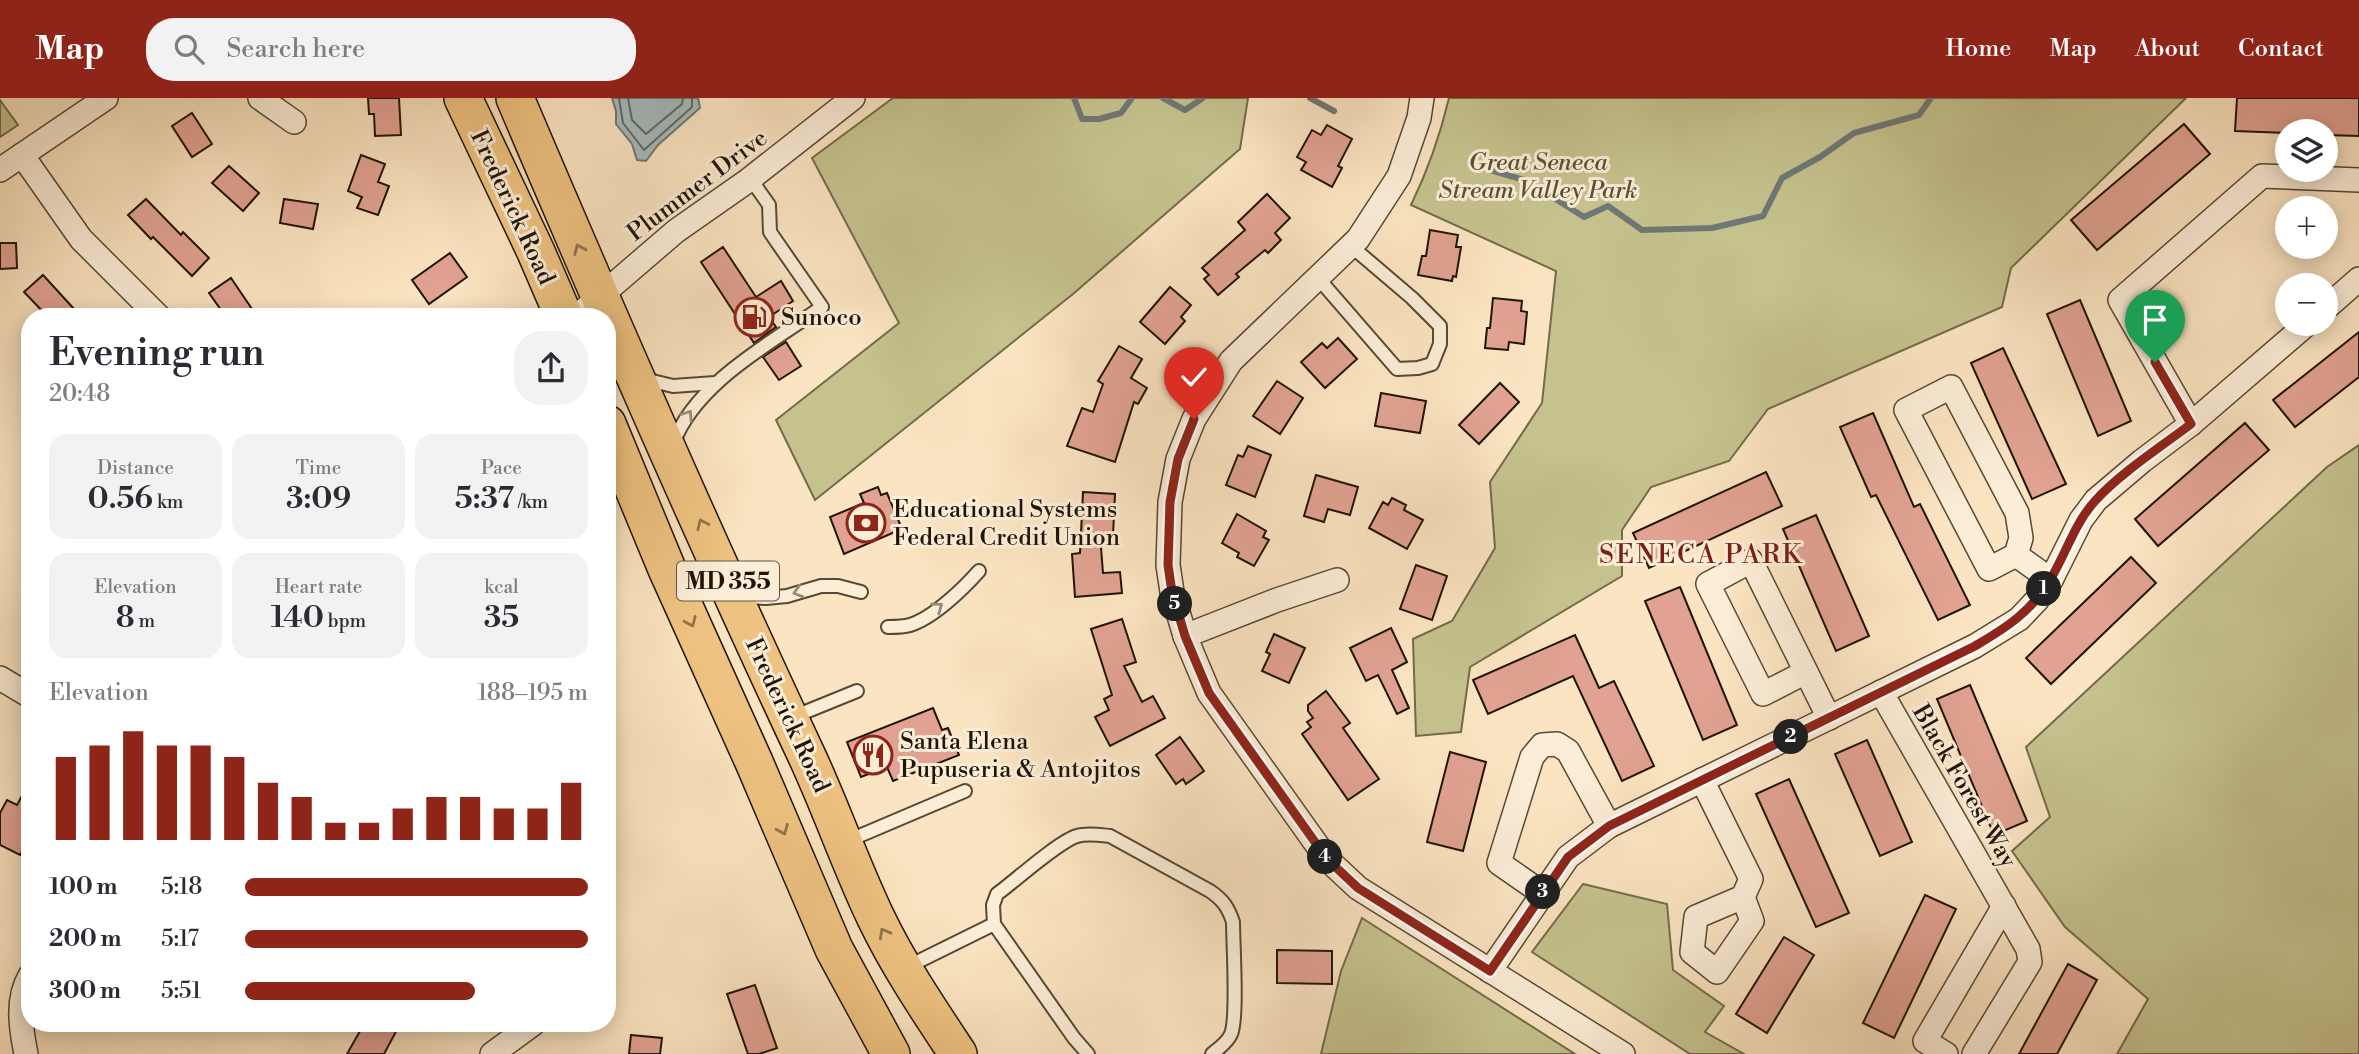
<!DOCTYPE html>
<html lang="en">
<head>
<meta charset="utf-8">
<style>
	body { margin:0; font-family:"Libre Bodoni",serif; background:#f2f2f3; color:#2b2b33; height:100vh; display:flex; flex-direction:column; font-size:26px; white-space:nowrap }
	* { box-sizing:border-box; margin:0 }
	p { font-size:23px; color:#7c7c81 }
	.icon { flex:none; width:38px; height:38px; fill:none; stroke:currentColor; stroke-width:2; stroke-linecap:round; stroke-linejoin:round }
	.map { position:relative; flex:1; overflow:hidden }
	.panel { position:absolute; left:21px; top:210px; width:595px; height:724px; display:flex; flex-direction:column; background:#fff; border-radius:28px; box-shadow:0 4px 18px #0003 }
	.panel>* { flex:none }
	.controls { position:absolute; left:2275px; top:21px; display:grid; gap:14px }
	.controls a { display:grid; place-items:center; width:63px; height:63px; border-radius:50%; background:#fff; box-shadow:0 4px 18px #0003; font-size:35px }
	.pin { position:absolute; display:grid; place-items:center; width:60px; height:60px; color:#fff; margin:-72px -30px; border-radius:50% 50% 50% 0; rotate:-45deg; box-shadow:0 0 7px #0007 }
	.pin .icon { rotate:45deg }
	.km { position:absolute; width:35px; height:35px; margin:-18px; border-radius:50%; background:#222; color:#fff; font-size:19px; line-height:35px; text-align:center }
	.round { display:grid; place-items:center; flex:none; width:74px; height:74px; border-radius:28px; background:#f2f2f3 }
	.head { display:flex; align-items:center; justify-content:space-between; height:119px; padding:0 28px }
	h1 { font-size:38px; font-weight:600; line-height:52px }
	.stats { display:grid; grid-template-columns:repeat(3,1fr); gap:10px; height:119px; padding:7px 28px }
	.stats div { display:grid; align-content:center; border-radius:18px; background:#f2f2f3; text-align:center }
	.stats b { font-size:30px; font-weight:600 }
	.stats small { font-size:19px; font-weight:400 }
	.stats p { font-size:19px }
	.chart { height:196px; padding:14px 28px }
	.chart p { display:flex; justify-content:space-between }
	.chart svg { width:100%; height:126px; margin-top:7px; stroke:#8f2418; stroke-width:6 }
	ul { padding:0 28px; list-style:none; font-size:23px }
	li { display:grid; grid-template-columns:112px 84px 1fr; align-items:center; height:52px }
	li i { height:18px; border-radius:9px; background:#8f2418 }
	header { display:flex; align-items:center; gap:42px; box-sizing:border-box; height:98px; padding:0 35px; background:#8f2418; color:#fff }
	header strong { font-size:33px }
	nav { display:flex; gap:38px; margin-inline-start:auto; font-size:24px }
	.search { width:490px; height:63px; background:#f2f2f3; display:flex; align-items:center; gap:18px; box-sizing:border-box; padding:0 24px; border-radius:28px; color:#7c7c81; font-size:26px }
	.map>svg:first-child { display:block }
</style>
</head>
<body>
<header>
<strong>Map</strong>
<div class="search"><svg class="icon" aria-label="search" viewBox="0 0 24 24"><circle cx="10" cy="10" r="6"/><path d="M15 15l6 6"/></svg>Search here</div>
<nav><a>Home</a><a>Map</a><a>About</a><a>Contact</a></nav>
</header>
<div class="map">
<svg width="2359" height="956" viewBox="0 0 2359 956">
	<rect width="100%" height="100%" fill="#fbe4c1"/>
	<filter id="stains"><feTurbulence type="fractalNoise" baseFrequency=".00286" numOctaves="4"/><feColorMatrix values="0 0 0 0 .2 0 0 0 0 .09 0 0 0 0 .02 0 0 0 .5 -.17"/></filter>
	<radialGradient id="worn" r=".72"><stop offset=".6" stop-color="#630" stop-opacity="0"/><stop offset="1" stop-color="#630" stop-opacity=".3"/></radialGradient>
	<g fill="#c5c28e" stroke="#726b4b" stroke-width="2">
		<path d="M893,0H1248L1240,51L1073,196L815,402L776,322L899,225L812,60Z"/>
		<path d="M1449,0H2186L2011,170L2002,209L1768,311L1729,363L1651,389L1622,432V478L1470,569L1461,634L1416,638L1413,541L1452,523L1495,450L1490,384L1542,305L1556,173L1411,107C1428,72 1440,38 1449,0Z"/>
		<path d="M0,2L18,27L0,39Z"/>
		<path d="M2359,347V956H2117L2148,901L2065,829L2012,753L2050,719L2026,649L2327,369Z"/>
		<path d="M1583,786L1667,806L1673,872L1724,908L1705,934L1744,956H1690L1532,854Z"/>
		<path d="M1362,820L1575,956H1321L1341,873Z"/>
	</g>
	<path fill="#a5bbbf" stroke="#6f7876" stroke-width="2" d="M612,0H698L700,10L658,47L646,63L637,62L632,46L616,26V13Z"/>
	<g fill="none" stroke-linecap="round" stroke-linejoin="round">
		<g stroke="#626864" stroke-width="2">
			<path d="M619,0L623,25L644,52L692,9V0"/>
			<path d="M628,0L632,22L646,36L682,6L683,0"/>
		</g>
		<g stroke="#6f7876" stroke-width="6">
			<path d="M1074,0L1082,21H1099L1121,15L1132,0"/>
			<path d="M1163,0L1185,12L1203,0"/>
			<path d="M1310,0L1334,13"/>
			<path d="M1480,69L1527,83L1584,119L1608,108L1642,132L1712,130L1763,118L1782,80L1820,59L1854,35L1919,17L1931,0"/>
		</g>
	</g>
	<g fill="#e1a291" stroke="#1f1408" stroke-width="2">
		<path d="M368,0H399L401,37L375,38L374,16H369Z"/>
		<path d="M2237,0H2359V38L2326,37V33H2287V35L2235,33Z"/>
		<path d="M192,15L212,46L192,59L172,28Z"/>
		<path d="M2184,26L2210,56L2097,152L2071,122Z"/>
		<path d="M1327,27L1352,41L1338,68L1342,70L1332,89L1301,72L1306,64L1297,59L1312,32L1321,37Z"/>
		<path d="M361,57L385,66L378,84L389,88L378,117L357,110L362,99L348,93Z"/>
		<path d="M229,68L259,95L243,113L212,85Z"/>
		<path d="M1267,96L1290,120L1275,135L1281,142L1268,155L1265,152L1236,176L1239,179L1218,197L1204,181L1209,177L1202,170L1245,132L1238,124Z"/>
		<path d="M146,101L181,137L183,134L209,160L192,178L153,139L151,141L128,117Z"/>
		<path d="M284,101L318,106L313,131L280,125Z"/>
		<path d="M1430,132L1458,137L1456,149H1461L1456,179L1453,178L1452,183L1418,177L1422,158H1426Z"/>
		<path d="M0,145H16L17,170L0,171Z"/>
		<path d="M723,149L756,199L781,183L793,203L769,219L776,229L754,245L701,164Z"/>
		<path d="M450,155L467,179L429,206L412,182Z"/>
		<path d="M43,177L75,212L67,219H48L24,194Z"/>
		<path d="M231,180L252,211L241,219H226L209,195Z"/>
		<path d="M1170,189L1191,207L1181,219L1185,223L1165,246L1140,224Z"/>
		<path d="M1493,200L1522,203L1521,213L1527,214L1524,246L1509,244L1508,252L1485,250L1487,230H1490Z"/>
		<path d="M2080,202L2131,323L2098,338L2047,216Z"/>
		<path d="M2359,234V279L2295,329L2273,302Z"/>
		<path d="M1338,240L1357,261L1325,290L1301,264L1322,245L1327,250Z"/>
		<path d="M786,244L801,268L779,282L763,259Z"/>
		<path d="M1119,248L1142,261L1131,280L1147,290L1138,306L1134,304L1115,364L1067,348L1082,310L1093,314L1103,286L1098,283Z"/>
		<path d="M2003,250L2066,386L2032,401L1971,265Z"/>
		<path d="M1277,283L1303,300L1280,336L1253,318Z"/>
		<path d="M1500,285L1519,304L1479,346L1459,327Z"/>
		<path d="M1381,295L1426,303L1420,335L1375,328Z"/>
		<path d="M1873,315L1914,409L1920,406L1970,507L1938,522L1876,397L1871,399L1840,329Z"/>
		<path d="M2245,325L2269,352L2158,448L2135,421Z"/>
		<path d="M1248,348L1271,357L1255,399L1226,387L1238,357L1243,359Z"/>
		<path d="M1766,374L1782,408L1649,470L1633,435Z"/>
		<path d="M1316,377L1358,389L1350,417L1328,411L1324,424L1304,418Z"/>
		<path d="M878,389L881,397L887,395L902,431L844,456L830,419L864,405L860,396Z"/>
		<path d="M1083,394L1115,396L1113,438L1100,437L1103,475L1120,474L1122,495L1075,499L1072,456L1080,455Z"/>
		<path d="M1392,400L1406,407L1404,412L1423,422L1407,451L1369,430L1383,404L1388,407Z"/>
		<path d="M1237,416L1266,433L1263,439L1269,442L1254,468L1237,459L1239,455L1222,445Z"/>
		<path d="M1816,417L1869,538L1836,553L1783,431Z"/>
		<path d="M2131,459L2156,485L2051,586L2026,560Z"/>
		<path d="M1416,467L1447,478L1432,522L1400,511Z"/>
		<path d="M1680,489L1737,627L1703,642L1645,503Z"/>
		<path d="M1122,521L1136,564L1124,568L1142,604L1153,598L1165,620L1110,648L1095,619L1109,612L1104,601L1112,597L1091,531Z"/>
		<path d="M1391,530L1407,564L1392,572L1409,610L1397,616L1378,577L1366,583L1350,550Z"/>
		<path d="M1274,536L1305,550L1289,585L1262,573L1270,556L1266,554Z"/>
		<path d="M1575,537L1599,590L1614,583L1654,668L1622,683L1573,578L1488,616L1473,582Z"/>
		<path d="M1970,587L2027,723L1994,737L1937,601Z"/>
		<path d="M1326,593L1350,625L1343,630L1379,681L1348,702L1302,636L1311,629L1307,624L1313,620L1308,613V607Z"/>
		<path d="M933,610L942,632L948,630L959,657L893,683L887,669L861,679L847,644Z"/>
		<path d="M1180,639L1204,673L1186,686L1183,681L1176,686L1156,657Z"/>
		<path d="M1867,642L1912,744L1880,758L1835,656Z"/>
		<path d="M1450,654L1486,664L1463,753L1427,744Z"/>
		<path d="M1789,681L1849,815L1816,829L1756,696Z"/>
		<path d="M30,683V739L20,757L0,747V715L7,702L17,707Z"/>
		<path d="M1925,797L1956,811L1894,940L1863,925Z"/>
		<path d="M1784,839L1814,857L1767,935L1736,916Z"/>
		<path d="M1277,852L1332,853V886L1277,885Z"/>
		<path d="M2068,866L2097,882L2057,956H2019Z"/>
		<path d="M755,887L777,950L759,956H748L727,896Z"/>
		<path d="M364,926H400L384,956H347Z"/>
		<path d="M631,937L662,940L660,956H629Z"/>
	</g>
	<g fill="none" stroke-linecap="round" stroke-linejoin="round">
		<defs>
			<g id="service">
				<path d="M1318,180L1397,271L1418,270L1432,266L1440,246V228L1412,200L1351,148"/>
				<path d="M644,281L673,288L715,285"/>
				<path d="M673,346C695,285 771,245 822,209L770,134L769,107L750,80"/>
				<path d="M737,498L766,500L787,498L821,488H838L861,494"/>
				<path d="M888,529C895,529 903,529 910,527C933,520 963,491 979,473"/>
				<path d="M793,619L857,593"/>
				<path d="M845,744L965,693"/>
				<path d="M907,869L994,826"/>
				<path d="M1088,956L1074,940L994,826L993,807L997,796C1015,783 1059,743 1077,738C1087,735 1100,737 1110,738L1210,793C1223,802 1228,809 1233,824C1233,845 1238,920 1231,936C1228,944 1218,951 1212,956"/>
			</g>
			<g id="minor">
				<path d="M260,0L294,24"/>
				<path d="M1422,0L1419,20L1399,78L1358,141L1231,263L1194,321L1178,361L1170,404L1168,467L1172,494L1185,538L1209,595L1327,761L1358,790L1623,956"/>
				<path d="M22,57L81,141L159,219"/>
				<path d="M0,72L106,0"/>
				<path d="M2326,210L2359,181"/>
				<path d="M576,219L676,133L746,84L853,0"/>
				<path d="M2191,326L2120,202L2262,78L2359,82"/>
				<path d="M2016,457L1989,471L1906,312L1951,289L2017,415L2021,440L2016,457L2051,482"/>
				<path d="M1185,538L1277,502L1337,482"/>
				<path d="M1806,574L1763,596L1708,486L1751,463L1829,620"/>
				<path d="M0,580L30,598"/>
				<path d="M1881,594L2028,851L2030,864L1974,956"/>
				<path d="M1702,682L1751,781L1743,799L1752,823L1717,874L1692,854L1696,819L1743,799"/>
				<path d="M1542,795L1499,765L1532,659L1542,647L1557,646L1568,653L1609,728"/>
				<path d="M1490,873L1568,759L1609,728L1975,548L2019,521L2037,502L2051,482L2081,422L2096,402L2142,363L2191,326L2307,226"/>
				<path d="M26,956C21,931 16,901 30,878"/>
				<path d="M492,956L533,926"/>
				<path d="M1946,956L1925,943L2004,808"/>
			</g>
			<g id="primary">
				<path d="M463,0L536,154L564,219"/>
				<path d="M515,0C608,219 704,439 805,654C831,709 850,766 876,820C899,868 929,912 958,956"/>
				<path d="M607,326L667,471L754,664L834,851L891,956"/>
			</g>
		</defs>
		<use href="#service" stroke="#564836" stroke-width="16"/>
		<use href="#minor" stroke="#564836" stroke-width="26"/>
		<use href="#primary" stroke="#1f1408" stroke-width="40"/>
		<use href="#service" stroke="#fcedd7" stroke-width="12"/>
		<use href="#minor" stroke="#fcedd7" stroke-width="23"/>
		<use href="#primary" stroke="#eec280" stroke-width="37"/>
	</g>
	<defs><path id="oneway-chevron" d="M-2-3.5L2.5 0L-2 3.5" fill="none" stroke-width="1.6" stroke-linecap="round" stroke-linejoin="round" transform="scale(1.75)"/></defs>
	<g stroke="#91744a">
		<use href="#oneway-chevron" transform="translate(579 151) rotate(-113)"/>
		<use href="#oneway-chevron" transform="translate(702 426) rotate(-115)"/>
		<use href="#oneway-chevron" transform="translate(691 524) rotate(66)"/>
		<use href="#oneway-chevron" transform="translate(783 732) rotate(67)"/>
		<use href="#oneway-chevron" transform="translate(884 835) rotate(-119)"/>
	</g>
	<g stroke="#998b7a">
		<use href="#oneway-chevron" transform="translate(688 317) rotate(-56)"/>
		<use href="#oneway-chevron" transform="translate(798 494) rotate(164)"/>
		<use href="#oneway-chevron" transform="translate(938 509) rotate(-36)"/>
	</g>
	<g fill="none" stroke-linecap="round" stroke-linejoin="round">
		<defs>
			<path id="route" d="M1194,321L1178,361L1170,404L1168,467L1172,494L1185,538L1209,595L1327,761L1358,790L1490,873L1568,759L1609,728L1975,548C2006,530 2032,513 2050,482C2066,456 2074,426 2095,403C2119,376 2162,348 2191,326L2155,264"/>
		</defs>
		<use href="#route" stroke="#fff" stroke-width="14"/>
		<use href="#route" stroke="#8f2418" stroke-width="9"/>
	</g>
	<defs>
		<symbol id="fuel-ring" viewBox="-11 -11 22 22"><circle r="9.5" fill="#fcedd7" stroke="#8f2418" stroke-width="1.5"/><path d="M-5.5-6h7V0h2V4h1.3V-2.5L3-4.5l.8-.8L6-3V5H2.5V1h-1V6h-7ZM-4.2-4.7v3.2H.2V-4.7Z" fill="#8f2418"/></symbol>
		<symbol id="bank-ring" viewBox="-11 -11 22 22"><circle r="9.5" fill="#fcedd7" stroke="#8f2418" stroke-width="1.5"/><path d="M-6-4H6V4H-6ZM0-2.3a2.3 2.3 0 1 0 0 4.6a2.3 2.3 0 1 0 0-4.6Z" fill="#8f2418"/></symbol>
		<symbol id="restaurant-ring" viewBox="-11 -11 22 22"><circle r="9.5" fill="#fcedd7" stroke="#8f2418" stroke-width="1.5"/><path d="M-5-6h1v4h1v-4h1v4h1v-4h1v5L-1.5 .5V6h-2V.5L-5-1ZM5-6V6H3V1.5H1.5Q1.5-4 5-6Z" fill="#8f2418"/></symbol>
	</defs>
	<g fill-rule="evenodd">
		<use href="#fuel-ring" x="732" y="197" width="44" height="44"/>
		<use href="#bank-ring" x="844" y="403" width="44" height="44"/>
		<use href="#restaurant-ring" x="851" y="635" width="44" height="44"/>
	</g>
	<g text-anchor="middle" stroke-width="6" stroke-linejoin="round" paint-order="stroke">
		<rect fill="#fcedd7" stroke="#615546" stroke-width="2" x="677" y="463.5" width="102" height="39" rx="5"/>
		<g font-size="23" font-weight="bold" fill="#1f1408">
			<text x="728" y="491">MD 355</text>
		</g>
		<g font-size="24" font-style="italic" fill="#595137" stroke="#fcedd7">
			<text x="1538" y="72">Great Seneca<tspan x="1538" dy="28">Stream Valley Park</tspan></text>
		</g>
		<g font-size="24" fill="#1f1408" stroke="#fcedd7">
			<text transform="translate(697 87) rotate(-37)" y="8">Plummer Drive</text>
			<text transform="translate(513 109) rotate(65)" y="8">Frederick Road</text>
			<text transform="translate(788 617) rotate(65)" y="8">Frederick Road</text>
			<text transform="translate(1965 688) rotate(60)" y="8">Black Forest Way</text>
		</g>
		<g font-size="24" fill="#1f1408" stroke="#fcedd7" text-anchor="start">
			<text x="781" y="227">Sunoco</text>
			<text x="893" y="419">Educational Systems<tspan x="893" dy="28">Federal Credit Union</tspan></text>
			<text x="900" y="651">Santa Elena<tspan x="900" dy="28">Pupuseria &amp; Antojitos</tspan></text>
		</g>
		<g font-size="26" letter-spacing="2" fill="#7a1f14" stroke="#fcedd7">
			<text x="1701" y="465">SENECA PARK</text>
		</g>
	</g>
	<rect width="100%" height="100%" filter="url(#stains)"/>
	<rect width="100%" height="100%" fill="url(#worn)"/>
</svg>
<div class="controls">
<a><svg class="icon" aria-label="layers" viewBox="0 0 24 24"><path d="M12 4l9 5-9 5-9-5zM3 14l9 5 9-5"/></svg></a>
<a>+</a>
<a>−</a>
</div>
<div class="pin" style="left:2155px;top:264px;background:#1e9e55"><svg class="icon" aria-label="arrive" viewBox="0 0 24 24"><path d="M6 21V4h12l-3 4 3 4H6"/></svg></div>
<div class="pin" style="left:1194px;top:321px;background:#d93025"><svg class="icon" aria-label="check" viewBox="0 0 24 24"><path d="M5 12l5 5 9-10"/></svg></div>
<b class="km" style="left:2044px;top:491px">1</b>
<b class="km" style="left:1791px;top:639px">2</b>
<b class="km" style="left:1543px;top:794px">3</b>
<b class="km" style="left:1325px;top:759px">4</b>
<b class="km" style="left:1175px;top:506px">5</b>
<section class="panel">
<div class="head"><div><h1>Evening run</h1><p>20:48</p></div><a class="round"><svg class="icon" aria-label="share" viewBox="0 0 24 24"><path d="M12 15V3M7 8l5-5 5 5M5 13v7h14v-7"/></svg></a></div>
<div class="stats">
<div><p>Distance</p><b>0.56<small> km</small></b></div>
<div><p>Time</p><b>3:09</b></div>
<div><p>Pace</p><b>5:37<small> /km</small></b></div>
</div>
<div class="stats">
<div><p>Elevation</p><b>8<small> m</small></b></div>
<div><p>Heart rate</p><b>140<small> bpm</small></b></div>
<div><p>kcal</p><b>35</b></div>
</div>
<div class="chart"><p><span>Elevation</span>188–195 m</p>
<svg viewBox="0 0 160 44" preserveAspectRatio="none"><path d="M5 44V15M15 44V11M25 44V6M35 44V11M45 44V11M55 44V15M65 44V24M75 44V29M85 44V38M95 44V38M105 44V33M115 44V29M125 44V29M135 44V33M145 44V33M155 44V24"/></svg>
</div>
<ul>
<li><b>100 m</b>5:18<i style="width:100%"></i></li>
<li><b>200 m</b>5:17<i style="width:100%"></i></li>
<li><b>300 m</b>5:51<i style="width:67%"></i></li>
</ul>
</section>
</div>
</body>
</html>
